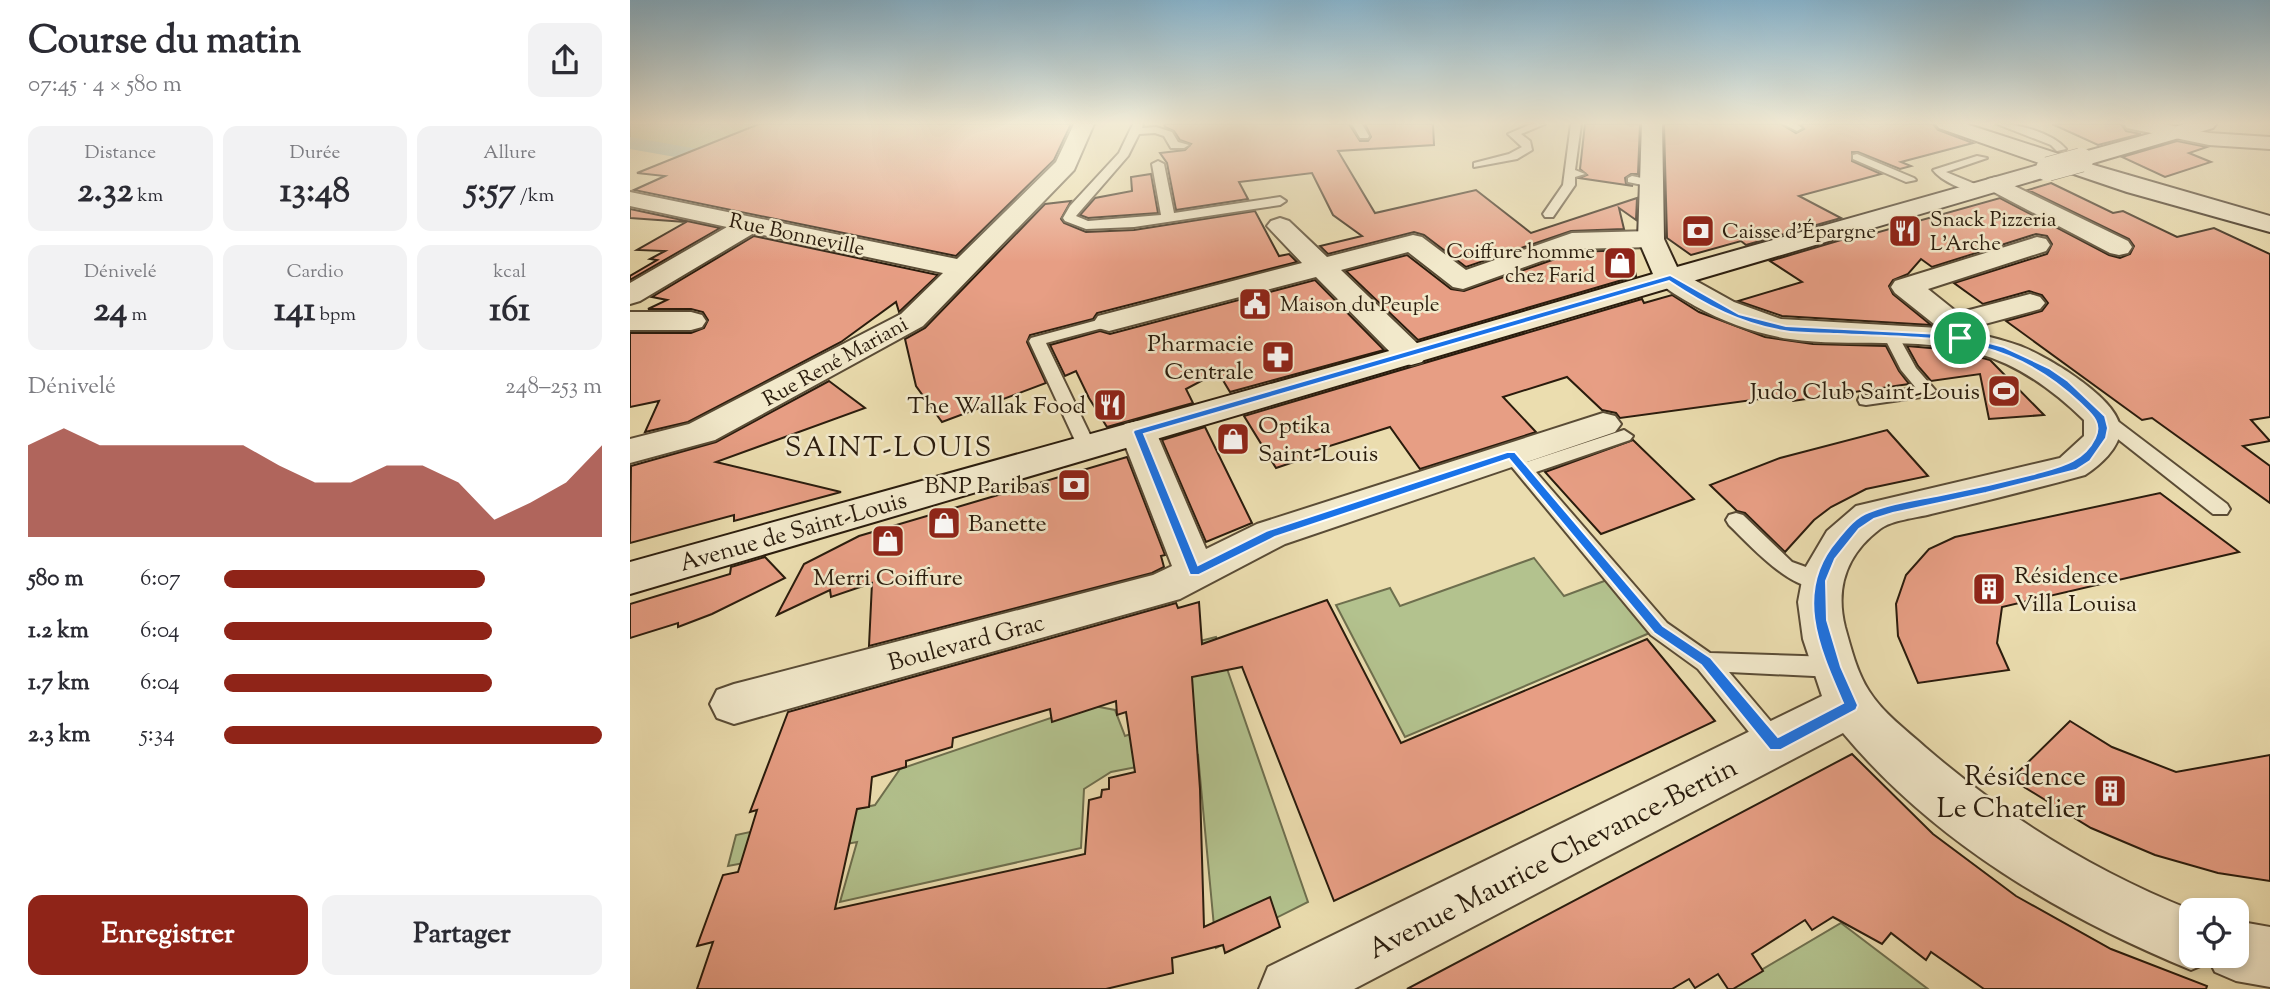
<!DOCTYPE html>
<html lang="fr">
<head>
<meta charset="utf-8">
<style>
	body { margin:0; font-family:"Sorts Mill Goudy",serif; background:#f2f2f3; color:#2b2b33; height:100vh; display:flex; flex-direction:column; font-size:26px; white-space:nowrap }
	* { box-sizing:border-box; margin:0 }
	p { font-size:23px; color:#7c7c81 }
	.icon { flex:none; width:38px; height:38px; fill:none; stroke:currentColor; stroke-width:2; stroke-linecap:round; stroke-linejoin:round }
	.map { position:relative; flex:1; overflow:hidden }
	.details { display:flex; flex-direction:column; background:#fff; width:630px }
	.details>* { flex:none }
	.tools { position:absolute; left:1549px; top:898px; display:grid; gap:14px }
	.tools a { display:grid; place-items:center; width:70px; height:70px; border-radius:14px; background:#fff; box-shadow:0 4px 10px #0003; font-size:35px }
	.pin { position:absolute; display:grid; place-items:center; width:60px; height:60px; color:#fff; margin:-30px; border:4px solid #fff; border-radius:50%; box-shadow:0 2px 7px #0007 }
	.round { display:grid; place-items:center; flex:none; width:74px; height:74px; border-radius:14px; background:#f2f2f3 }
	.summary { display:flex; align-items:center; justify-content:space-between; height:119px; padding:0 28px }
	h1 { font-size:38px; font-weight:700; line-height:52px }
	.figures { display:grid; grid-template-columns:repeat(3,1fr); gap:10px; height:119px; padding:7px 28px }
	.figures div { display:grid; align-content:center; border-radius:14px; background:#f2f2f3; text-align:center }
	.figures b { font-size:35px; font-weight:700 }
	.figures small { font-size:19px; font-weight:400 }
	.figures p { font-size:19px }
	.chart { height:196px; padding:14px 28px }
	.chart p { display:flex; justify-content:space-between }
	.chart svg { width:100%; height:126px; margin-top:7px; fill:#8f2418; opacity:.7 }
	.primary-button { display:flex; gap:14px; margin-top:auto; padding:14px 28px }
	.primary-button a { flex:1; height:80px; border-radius:14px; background:#8f2418; color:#fff; font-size:28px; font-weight:700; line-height:80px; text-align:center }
	.primary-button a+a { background:#f2f2f3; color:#2b2b33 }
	ul { padding:0 28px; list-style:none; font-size:23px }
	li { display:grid; grid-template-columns:112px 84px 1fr; align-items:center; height:52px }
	li i { height:18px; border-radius:9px; background:#8f2418 }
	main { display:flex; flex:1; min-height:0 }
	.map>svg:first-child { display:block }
</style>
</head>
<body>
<main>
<section class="details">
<div class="summary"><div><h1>Course du matin</h1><p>07:45 · 4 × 580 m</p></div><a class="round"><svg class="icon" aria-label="share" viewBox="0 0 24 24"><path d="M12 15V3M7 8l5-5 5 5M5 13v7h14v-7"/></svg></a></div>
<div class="figures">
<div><p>Distance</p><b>2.32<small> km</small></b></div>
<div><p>Durée</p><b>13:48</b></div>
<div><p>Allure</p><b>5:57<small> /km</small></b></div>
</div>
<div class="figures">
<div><p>Dénivelé</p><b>24<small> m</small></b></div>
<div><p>Cardio</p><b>141<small> bpm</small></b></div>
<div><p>kcal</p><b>161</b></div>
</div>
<div class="chart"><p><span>Dénivelé</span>248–253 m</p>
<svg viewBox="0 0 160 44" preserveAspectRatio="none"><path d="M0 44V12L10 6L20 12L30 12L40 12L50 12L60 12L70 19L80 25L90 25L100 19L110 19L120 25L130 38L140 32L150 25L160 12V44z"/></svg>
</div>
<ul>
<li><b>580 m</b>6:07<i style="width:69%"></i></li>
<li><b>1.2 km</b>6:04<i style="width:71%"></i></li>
<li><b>1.7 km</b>6:04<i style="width:71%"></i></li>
<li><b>2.3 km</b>5:34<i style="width:100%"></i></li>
</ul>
<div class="primary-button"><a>Enregistrer</a><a>Partager</a></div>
</section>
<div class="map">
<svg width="1640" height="989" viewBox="0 0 1640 989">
	<rect width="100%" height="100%" fill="#ebddaf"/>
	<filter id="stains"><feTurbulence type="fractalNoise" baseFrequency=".00286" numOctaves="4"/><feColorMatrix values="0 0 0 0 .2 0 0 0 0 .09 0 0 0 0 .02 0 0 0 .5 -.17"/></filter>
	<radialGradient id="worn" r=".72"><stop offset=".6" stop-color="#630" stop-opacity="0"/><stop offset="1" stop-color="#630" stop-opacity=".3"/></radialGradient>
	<g fill="#b3c28e" stroke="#6e6f4e" stroke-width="2">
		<path d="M0,124H216L129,163L0,140Z"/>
		<path d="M904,558L934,596L985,577L1029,629L775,737L706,605L760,588L770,606Z"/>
		<path d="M586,637L678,902L586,948L568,755L481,772L454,789L451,848L210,902L227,842L98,866L106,835L245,805L270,769L459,705L485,710L495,736L564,712L558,644Z"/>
		<path d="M1211,923L1298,989H1099Z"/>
	</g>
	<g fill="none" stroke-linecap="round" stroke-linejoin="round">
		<path fill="#99bbb1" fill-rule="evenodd" d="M0,137L102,155L109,157L112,161L109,165L102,167L0,149Z"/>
	</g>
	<g fill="#e79e84" stroke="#2a1c0d" stroke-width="2" fill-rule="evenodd">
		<path d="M129,124H441L424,160L326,256L4,190L35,176L7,173Z"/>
		<path d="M534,124H719L730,141H738L741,137L735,124H803L804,145L708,151L745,213L846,190L901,233L1007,198L1006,220L989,208L994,229L941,231L836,267L794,235L784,232L698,254L690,246L732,236L703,215L682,173L609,182L618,199L546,210L537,163L530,153L555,150L561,144L550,140L544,131L535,127Z"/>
		<path d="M955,124H1010L1008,174H1001L995,178L996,184L1003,186L949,178L957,175L950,169Z"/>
		<path d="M1034,124H1151L1166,133L1174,129L1170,124H1303L1308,130L1343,143L1271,162L1281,166L1270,169L1228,152H1222V161L1251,174L1169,196L1211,218L1116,245L1111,241L1061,255L1037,238Z"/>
		<path d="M1422,124H1491L1496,131L1511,134L1468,145Z"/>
		<path d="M1547,141L1577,147L1559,153L1581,162L1535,177L1492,157Z"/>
		<path d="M521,174L528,213L458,218L450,215L465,198L502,191L501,177Z"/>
		<path d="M1421,183L1483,213L1493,211L1547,237L1584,228L1640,254V417L1621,420L1640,441L1613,446L1640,466V503L1522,418L1512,420L1376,321L1412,311L1418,303L1412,295L1399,291L1353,304L1324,283L1417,254L1422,244L1417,236L1406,234L1302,267L1291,259L1278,274L1263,280L1259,286L1263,294L1301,325L1152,316L1108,301L1172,282L1140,261L1238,232L1242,234L1370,198L1479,255L1490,258L1500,254L1504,246L1499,239L1398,190Z"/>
		<path d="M441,201L431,219L434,223L456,232L504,230L625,211L649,256L659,254L667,262L467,313L463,319L400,335L397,342L416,383L312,422L286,386L275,339L295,328L415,204Z"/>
		<path d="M0,209L90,228L0,280V276L27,260L20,259L35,251L7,250L56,222L0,218Z"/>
		<path d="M124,236L308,275L269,312L266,302L211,342L58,422L15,432L29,401L0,407V333H61L74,328L78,320L73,312L61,309H18L37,300L22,297Z"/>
		<path d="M1000,250L1006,276L788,340L716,271L777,255L821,289L834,291L945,252Z"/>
		<path d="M685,280L754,350L600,392L588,372L556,389L563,403L477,427L459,398L446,371L435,376L420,345L470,331L480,334Z"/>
		<path d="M1042,295L1069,312L1135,337L1183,344L1256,346L1269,371L1279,384L1163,401L1159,395L990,418L986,413L972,410L937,377L873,397L906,432L790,469L760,427L674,454L676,458L646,468L614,416L1012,299L1014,303Z"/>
		<path d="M1277,346L1323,350L1360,360L1414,415L1359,419L1350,374L1301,381L1288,366Z"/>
		<path d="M199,381L235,408L86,462L211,492L104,521V515L0,543L1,466L86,442Z"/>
		<path d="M575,427L622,523L576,542L532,440Z"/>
		<path d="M1257,430L1298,476L1236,489L1201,507L1184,520L1155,552L1115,513L1107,511L1080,485L1150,458Z"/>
		<path d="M1003,440L1064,499L971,534L915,472Z"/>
		<path d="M497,457L535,555L531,556L534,567L522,573L239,646L242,583L201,597L200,590L147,615L174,564L229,536Z"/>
		<path d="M1530,493L1609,552L1372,607L1367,643L1379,670L1288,683L1268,636L1266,604L1276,575L1299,549L1325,537Z"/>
		<path d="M135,557L155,578L82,614L48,627V623L0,638V604L100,574L101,567Z"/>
		<path d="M697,600L771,743L1017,639L1085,721L704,901L612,667L562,677L570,789L574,927L640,897L650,927L595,953L593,945L542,958L543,973L476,989H67L83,942L67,946L93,875L108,872L127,810L120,812L158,712L546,603L548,608L569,602L572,644ZM486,701L487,715L496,712L505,772L479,778V789L472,790L471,797L459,800L455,854L205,909L227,809L239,807L242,777L276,767V761L322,747L323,738L420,709L422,722Z"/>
		<path d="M1440,721L1482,747L1546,772L1640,755V881L1588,873L1525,855L1461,828L1381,779Z"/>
		<path d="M1222,754L1303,834L1386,896L1481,949L1577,986L1576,989H1354L1301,952L1296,960L1261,933L1252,944L1203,917L1182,930L1175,920L1122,954L1133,971L1103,989H1098L1088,974L1065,988L1059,979L1042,989H777Z"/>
	</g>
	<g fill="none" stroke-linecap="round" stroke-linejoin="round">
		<defs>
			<g id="lane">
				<path d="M503,124H513L512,128L526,127L542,132L548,142L559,145L554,148H541L534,136L525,133L509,134L498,156L446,216L458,221L531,215L522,164L528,161L534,164L544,213L650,197L656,201L650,205L504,227L456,229L435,221L433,218L440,206L489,153Z"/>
				<path d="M722,124H732L739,136L738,138H730Z"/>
				<path d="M901,124H915L891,134L900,141L902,150L887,159L844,167V163L879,154L892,147L878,134Z"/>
				<path d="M941,124H951L945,170L955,174L945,177V185L923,217H915L913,214L933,185Z"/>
				<path d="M1153,124H1166L1172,128L1167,131Z"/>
				<path d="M1367,124C1387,123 1423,133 1436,149L1427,151L1421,145Z"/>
				<path d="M1227,154L1284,178L1286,180L1276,182L1223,159V155Z"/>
				<path d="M1347,156L1357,158L1316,172L1350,186V192C1337,193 1311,181 1303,170Z"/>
				<path d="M1002,176L1026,181L1028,183L1022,187L998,182V178Z"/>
				<path d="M479,317L484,319L487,322L484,325L416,343L466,447L457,453L448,447L399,341L401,338Z"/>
				<path d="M1260,328L1265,330L1286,368L1306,391L1298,396L1236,405L1230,404L1228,400L1230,396L1286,388L1271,370L1252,333Z"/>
				<path d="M1471,412L1477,413L1597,504L1600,509L1597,514H1583L1465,421L1462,417L1465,413Z"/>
				<path d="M994,430L1003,436L1000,440L906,472L1037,623L1080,653L1204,657L1212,660L1216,667L1212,674L1204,677L1099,672L1154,737L1158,745L1154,753L1145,756L1136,753L1068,669L1021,635L872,455L881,449L887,451L897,462Z"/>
				<path d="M1106,513L1113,515L1162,562L1198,575L1201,581L1198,587C1165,597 1120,545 1099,525L1096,520L1099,515Z"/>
			</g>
			<g id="street">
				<path d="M444,124H464L444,170L293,326L85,440L0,463V439L59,424L271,314L313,273L124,233L10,301L0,304V283L97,227L0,206V192L327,259L426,162Z"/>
				<path d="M1494,124H1534L1579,133L1640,137V149L1579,145L1497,128Z"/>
				<path d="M1366,177L1498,241L1502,247L1498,253L1489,255L1480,253L1358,189L1354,184L1358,179Z"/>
				<path d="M650,218L659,221L697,257L783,235L792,237L836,270L942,233L1021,231L1030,233L1034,239L1030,245L1021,247L945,249L833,289L823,287L778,252L711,270L792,348L797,355L792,362L781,365L770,362L686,277L479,331L468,328L464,322L468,316L672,263L637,226L641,221Z"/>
				<path d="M1407,237L1416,239L1420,245L1416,251L1298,289L1328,313L1400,294L1410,297L1415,303L1410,309L1340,328L1343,333C1360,337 1378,341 1395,348C1419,358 1491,400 1490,430C1490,448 1469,466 1455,475C1404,489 1352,502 1301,514C1286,518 1262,520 1250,529C1217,554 1205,587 1215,627C1221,648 1227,673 1239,691C1253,713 1276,730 1295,747C1375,816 1463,871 1561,910V956H1606V921L1640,927V987L1606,981L1585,972L1580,962L1561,970C1430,916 1305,843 1213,733L724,989H629L638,967L1192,696L1173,639L1168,602L1174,570L1197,531L1226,506L1430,458L1454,436V420C1423,390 1388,364 1346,353C1285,336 1222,348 1160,339C1127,334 1094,322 1065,306C1052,298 1035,290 1026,278L1030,272L1040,270L1050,272L1104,302L1151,319L1309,328L1265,293L1261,287L1265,281Z"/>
				<path d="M0,312H61L72,315L76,321L72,327L61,330H0Z"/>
				<path d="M973,413L985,416L991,424L985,432L655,544L550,599L104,724L87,718L80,704L87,690L104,684L523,575L542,566L490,432L495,424L508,421L521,424L526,432L576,549L627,524Z"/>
			</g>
			<path id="secondary" d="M1012,124H1032L1034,239L1047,267L1412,164L1309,128L1306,124H1336L1441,158L1443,155L1555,124H1586L1583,128L1460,164L1640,216V232L1497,192L1429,169L1426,174L0,594V562L770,348L1023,274L1008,239Z"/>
		</defs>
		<use href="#lane" stroke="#5a4c36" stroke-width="4"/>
		<use href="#street" stroke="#5a4c36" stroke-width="4"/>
		<use href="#secondary" stroke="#2a1c0d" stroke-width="4"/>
		<use href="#lane" fill="#f2e9cb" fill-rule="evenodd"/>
		<use href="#street" fill="#f2e9cb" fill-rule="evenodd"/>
		<use href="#secondary" fill="#f2e9cb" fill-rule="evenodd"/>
		<defs>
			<path id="secondary-bridge" d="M1418,169L1451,160"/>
		</defs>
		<use href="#secondary-bridge" stroke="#2a1c0d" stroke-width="25" stroke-linecap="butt"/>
		<use href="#secondary-bridge" stroke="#f2e9cb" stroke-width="24"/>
	</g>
	<linearGradient id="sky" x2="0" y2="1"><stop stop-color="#88b7d2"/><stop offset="0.47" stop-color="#f6f0db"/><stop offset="1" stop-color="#f6f0db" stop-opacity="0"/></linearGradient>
	<rect width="1640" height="262" fill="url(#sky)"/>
	<path fill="#1a73e8" stroke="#fff" stroke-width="2" fill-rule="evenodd" d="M1040,275L1109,314L1156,326L1330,335L1374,347L1419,368L1438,381L1475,416L1478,428L1476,438L1460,461L1446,470L1356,493L1263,513L1244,519L1229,529L1205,559L1196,581L1197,620L1211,667L1228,705L1226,710L1151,750H1140L1071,665L1024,633L879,459L645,537L569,575H560L503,432L504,430ZM1039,281C1075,305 1111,324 1154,331C1171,334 1190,333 1207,334C1302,339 1376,332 1450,403C1460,413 1473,422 1465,438C1453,463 1428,467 1404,474C1373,482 1342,489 1311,495C1287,500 1261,503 1239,512C1225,517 1216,529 1207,540C1163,591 1189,648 1213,703L1148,737L1081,658L1033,626L885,452H877L636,531L568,565L514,434Z"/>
	<defs>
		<symbol id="bank-square" viewBox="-11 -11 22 22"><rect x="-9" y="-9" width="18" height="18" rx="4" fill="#8f2418" stroke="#f2e9cb"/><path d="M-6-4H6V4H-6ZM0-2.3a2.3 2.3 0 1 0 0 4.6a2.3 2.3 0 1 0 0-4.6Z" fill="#fff"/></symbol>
		<symbol id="restaurant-square" viewBox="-11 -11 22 22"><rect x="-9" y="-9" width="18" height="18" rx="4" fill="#8f2418" stroke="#f2e9cb"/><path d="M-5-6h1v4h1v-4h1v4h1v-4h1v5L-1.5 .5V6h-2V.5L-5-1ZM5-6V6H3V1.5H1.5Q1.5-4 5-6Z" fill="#fff"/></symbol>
		<symbol id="shop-square" viewBox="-11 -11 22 22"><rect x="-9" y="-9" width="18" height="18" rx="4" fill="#8f2418" stroke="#f2e9cb"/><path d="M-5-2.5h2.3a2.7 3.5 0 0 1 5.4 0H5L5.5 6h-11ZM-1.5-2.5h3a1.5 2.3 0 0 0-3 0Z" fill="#fff"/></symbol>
		<symbol id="civic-square" viewBox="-11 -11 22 22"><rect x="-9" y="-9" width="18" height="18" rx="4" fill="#8f2418" stroke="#f2e9cb"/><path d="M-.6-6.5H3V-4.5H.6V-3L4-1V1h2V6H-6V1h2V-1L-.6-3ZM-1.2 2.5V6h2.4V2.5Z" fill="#fff"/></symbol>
		<symbol id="pharmacy-square" viewBox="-11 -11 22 22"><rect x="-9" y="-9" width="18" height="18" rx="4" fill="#8f2418" stroke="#f2e9cb"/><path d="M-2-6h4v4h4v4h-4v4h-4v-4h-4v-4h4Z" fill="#fff"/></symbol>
		<symbol id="stadium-square" viewBox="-11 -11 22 22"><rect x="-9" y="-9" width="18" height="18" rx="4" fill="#8f2418" stroke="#f2e9cb"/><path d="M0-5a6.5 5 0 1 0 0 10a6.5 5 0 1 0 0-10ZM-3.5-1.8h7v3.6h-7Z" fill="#fff"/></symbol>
		<symbol id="building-square" viewBox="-11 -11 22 22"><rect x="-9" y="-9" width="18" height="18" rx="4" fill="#8f2418" stroke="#f2e9cb"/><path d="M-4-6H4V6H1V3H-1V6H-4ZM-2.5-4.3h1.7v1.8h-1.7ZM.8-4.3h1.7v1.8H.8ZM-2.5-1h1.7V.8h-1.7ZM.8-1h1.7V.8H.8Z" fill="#fff"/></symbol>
	</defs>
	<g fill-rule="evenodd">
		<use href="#bank-square" x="1049" y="212" width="38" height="38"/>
		<use href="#restaurant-square" x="1256" y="212" width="38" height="38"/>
		<use href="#shop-square" x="971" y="244" width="38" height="38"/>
		<use href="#civic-square" x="606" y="285" width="38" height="38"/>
		<use href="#pharmacy-square" x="629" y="338" width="38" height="38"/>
		<use href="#stadium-square" x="1355" y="372" width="38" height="38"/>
		<use href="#restaurant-square" x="461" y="386" width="38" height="38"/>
		<use href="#shop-square" x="584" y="420" width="38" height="38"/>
		<use href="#bank-square" x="425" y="466" width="38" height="38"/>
		<use href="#shop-square" x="295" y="504" width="38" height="38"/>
		<use href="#shop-square" x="239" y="522" width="38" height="38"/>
		<use href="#building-square" x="1340" y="570" width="38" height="38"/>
		<use href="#building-square" x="1461" y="772" width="38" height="38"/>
	</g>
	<g text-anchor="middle" stroke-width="5" stroke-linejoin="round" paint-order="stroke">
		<g font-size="21" fill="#2a1c0d" stroke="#f2e9cb" text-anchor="start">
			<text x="1300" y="226">Snack Pizzeria<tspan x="1300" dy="24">L'Arche</tspan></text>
			<text x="1092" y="238">Caisse d'Épargne</text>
			<text x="965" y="258" text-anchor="end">Coiffure homme<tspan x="965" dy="24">chez Farid</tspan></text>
			<text x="650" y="311">Maison du Peuple</text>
		</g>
		<g font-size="21" fill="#2a1c0d" stroke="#f2e9cb">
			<text transform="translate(167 234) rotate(12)" y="7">Rue Bonneville</text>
			<text transform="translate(205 361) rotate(-29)" y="7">Rue René Mariani</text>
		</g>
		<g font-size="24" fill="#2a1c0d" stroke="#f2e9cb" text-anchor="end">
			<text x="624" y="351">Pharmacie<tspan x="624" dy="28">Centrale</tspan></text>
			<text x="1350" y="399">Judo Club Saint-Louis</text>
			<text x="456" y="413">The Wallak Food</text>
			<text x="628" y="433" text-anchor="start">Optika<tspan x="628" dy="28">Saint-Louis</tspan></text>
			<text x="420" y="493">BNP Paribas</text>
			<text x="338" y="531" text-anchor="start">Banette</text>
			<text x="1384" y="583" text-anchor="start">Résidence<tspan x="1384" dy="28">Villa Louisa</tspan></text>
			<text x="258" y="585" text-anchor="middle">Merri Coiffure</text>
		</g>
		<g font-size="24" fill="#2a1c0d" stroke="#f2e9cb">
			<text transform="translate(163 531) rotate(-16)" y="8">Avenue de Saint-Louis</text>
			<text transform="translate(336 642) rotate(-15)" y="8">Boulevard Grac</text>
		</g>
		<g font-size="28" letter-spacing="2" fill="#2a1c0d" stroke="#f2e9cb">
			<text x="259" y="456">SAINT-LOUIS</text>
		</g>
		<g font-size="28" fill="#2a1c0d" stroke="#f2e9cb" text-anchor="end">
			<text x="1456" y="785">Résidence<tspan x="1456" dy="32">Le Chatelier</tspan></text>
		</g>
		<g font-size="28" fill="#2a1c0d" stroke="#f2e9cb">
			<text transform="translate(922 857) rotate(-27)" y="10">Avenue Maurice Chevance-Bertin</text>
		</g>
	</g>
	<rect width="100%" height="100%" filter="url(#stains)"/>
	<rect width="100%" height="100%" fill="url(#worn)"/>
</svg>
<div class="tools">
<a><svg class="icon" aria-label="locate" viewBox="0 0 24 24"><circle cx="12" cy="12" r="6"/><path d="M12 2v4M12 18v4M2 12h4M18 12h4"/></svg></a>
</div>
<div class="pin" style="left:1330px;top:338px;background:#1e9e55"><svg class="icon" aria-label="arrive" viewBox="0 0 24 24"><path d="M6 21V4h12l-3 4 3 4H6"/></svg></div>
</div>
</main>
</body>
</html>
